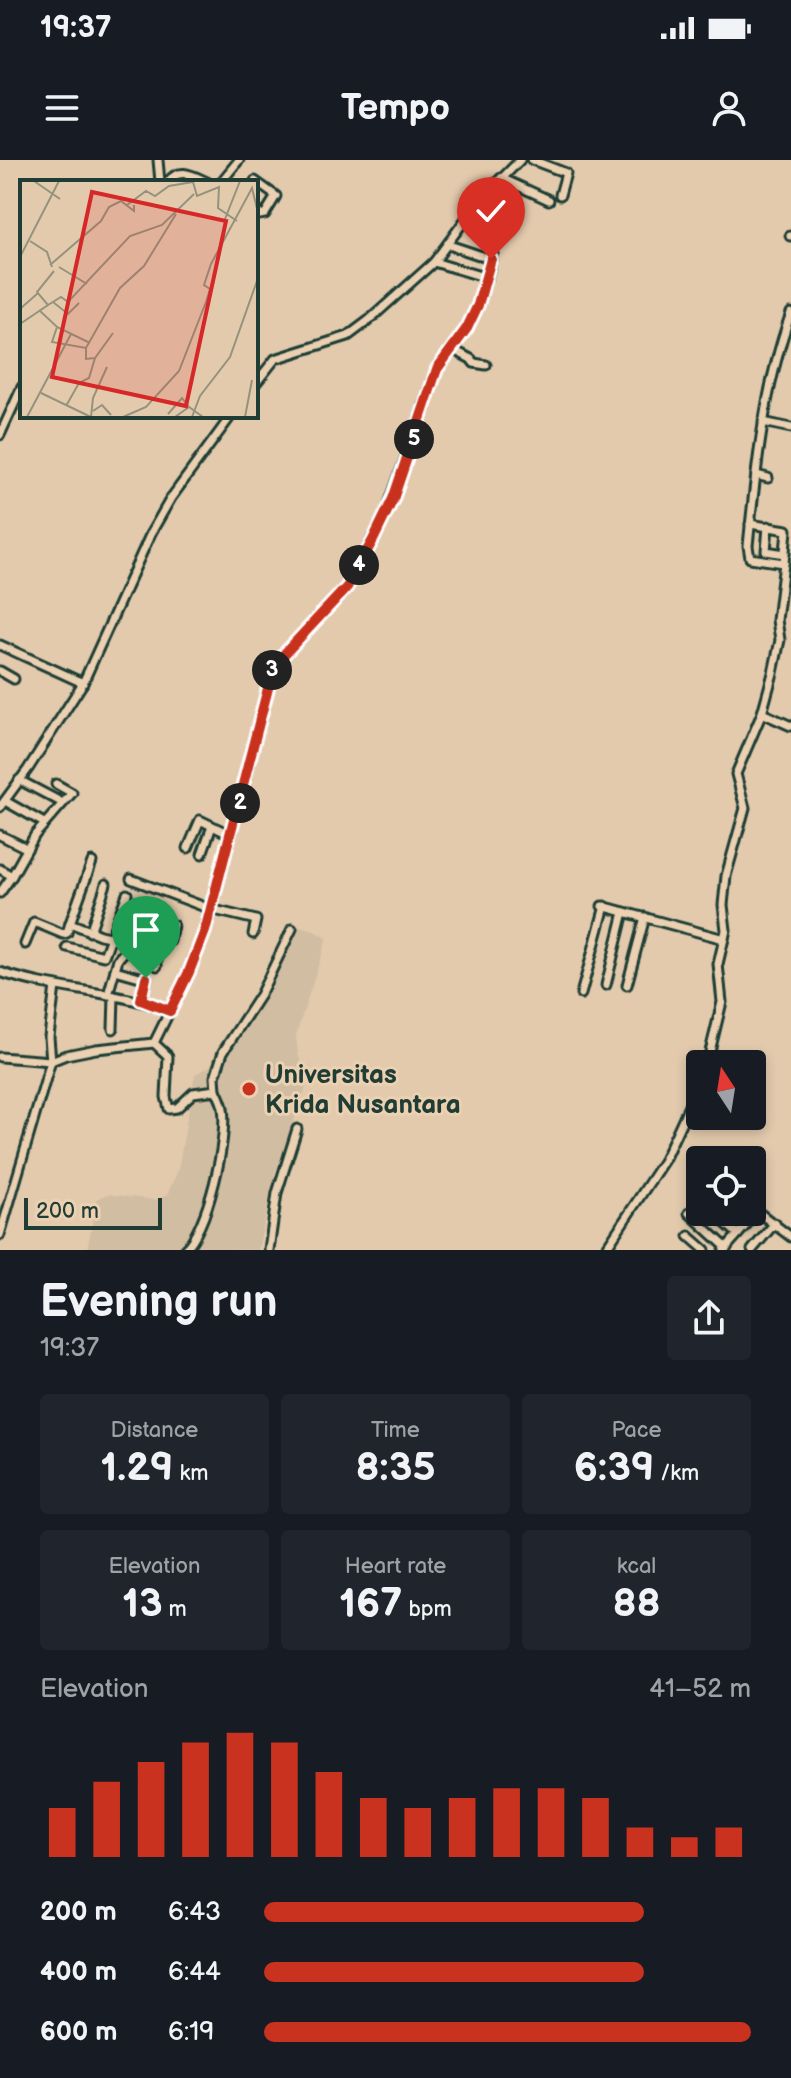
<!DOCTYPE html>
<html lang="en">
<head>
<meta charset="utf-8">
<style>
	body { margin:0; font-family:"Balsamiq Sans",sans-serif; background:#20242c; color:#f1f3f6; height:100vh; display:flex; flex-direction:column; font-size:30px; white-space:nowrap }
	* { box-sizing:border-box; margin:0 }
	p { font-size:26px; color:#9ea1a6 }
	.icon { flex:none; width:44px; height:44px; fill:none; stroke:currentColor; stroke-width:2; stroke-linecap:round; stroke-linejoin:round }
	.map { position:relative; height:1090px; overflow:hidden }
	.details { display:flex; flex-direction:column; background:#171b24; flex:1 }
	.details>* { flex:none }
	.needle { width:52px; rotate:348deg }
	.buttons { position:absolute; left:686px; top:890px; display:grid; gap:16px }
	.buttons a { display:grid; place-items:center; width:80px; height:80px; border-radius:8px; background:#171b24; box-shadow:0 4px 12px #0003; font-size:40px }
	.scale { position:absolute; left:24px; bottom:20px; width:138px; box-sizing:border-box; padding-left:8px; border:4px solid #1f3d34; border-top:0; font-size:22px; line-height:28px; white-space:nowrap; color:#1f3d34; -webkit-text-stroke:6px #ebd0b2; paint-order:stroke }
	.pin { position:absolute; display:grid; place-items:center; width:68px; height:68px; color:#fff; margin:-82px -34px; border-radius:50% 50% 50% 0; rotate:-45deg; box-shadow:0 0 8px #0007 }
	.pin .icon { rotate:45deg }
	.km { position:absolute; width:40px; height:40px; margin:-20px; border-radius:50%; background:#222; color:#fff; font-size:22px; line-height:40px; text-align:center }
	.round { display:grid; place-items:center; flex:none; width:84px; height:84px; border-radius:8px; background:#20242c }
	.headline { display:flex; align-items:center; justify-content:space-between; height:136px; padding:0 40px }
	h1 { font-size:44px; font-weight:700; line-height:60px }
	.metrics { display:grid; grid-template-columns:repeat(3,1fr); gap:12px; height:136px; padding:8px 40px }
	.metrics div { display:grid; align-content:center; border-radius:8px; background:#20242c; text-align:center }
	.metrics b { font-size:40px; font-weight:700 }
	.metrics small { font-size:22px; font-weight:400 }
	.metrics p { font-size:22px }
	.chart { height:224px; padding:16px 40px }
	.chart p { display:flex; justify-content:space-between }
	.chart svg { width:100%; height:144px; margin-top:8px; stroke:#c8321e; stroke-width:6 }
	ul { padding:0 40px; list-style:none; font-size:26px }
	li { display:grid; grid-template-columns:128px 96px 1fr; align-items:center; height:60px }
	li i { height:20px; border-radius:10px; background:#c8321e }
	.status { display:flex; justify-content:space-between; align-items:center; height:56px; padding:0 40px; background:#171b24; direction:ltr }
	.status svg { height:22px; fill:currentColor }
	header { display:flex; justify-content:space-between; align-items:center; height:104px; padding:0 40px; background:#171b24; font-size:36px; font-weight:700 }
	.map>svg:first-child { display:block }
</style>
</head>
<body>
<div class="status"><b>19:37</b><svg viewBox="0 0 49 12"><path d="M0 12V9h3v3zM5 12V6h3v6zM10 12V3h3v9zM15 12V0h3v12zM26 1h20v11H26zM47 4h2v5h-2z"/></svg></div>
<header><svg class="icon" aria-label="menu" viewBox="0 0 24 24"><path d="M4 6h16M4 12h16M4 18h16"/></svg>Tempo<svg class="icon" aria-label="person" viewBox="0 0 24 24"><circle cx="12" cy="8" r="4"/><path d="M4 21q1-7 8-7t8 7"/></svg></header>
<div class="map">
<svg width="791" height="1090" viewBox="0 0 791 1090">
	<rect width="100%" height="100%" fill="#e3caad"/>
	<filter id="ink" filterUnits="userSpaceOnUse"><feTurbulence type="fractalNoise" baseFrequency=".0125" numOctaves="2"/><feDisplacementMap in="SourceGraphic" scale="16" xChannelSelector="R" yChannelSelector="G"/><feConvolveMatrix kernelMatrix="1 2 1 2 8 2 1 2 1" color-interpolation-filters="sRGB"/></filter>
	<g filter="url(#ink)">
		<path fill="#d1bda2" d="M286,764L312,770L327,778L296,875L298,894L308,922L275,1013L258,1090H87L97,1039L107,1034L155,1040L167,1035L178,1010L195,914L209,907L237,869L272,805Z"/>
		<g fill="none" stroke-linecap="round" stroke-linejoin="round">
			<defs>
				<g id="minor">
					<path d="M158,0L160,22"/>
					<path d="M532,0L566,13L560,35"/>
					<path d="M501,18L549,40"/>
					<path d="M255,21L276,36L265,54L260,55L256,53"/>
					<path d="M168,22C179,7 192,15 207,22"/>
					<path d="M221,22L239,0"/>
					<path d="M790,76H791"/>
					<path d="M449,85L491,99"/>
					<path d="M434,102L487,118"/>
					<path d="M452,189L471,199L474,203L486,205"/>
					<path d="M256,223L275,199L348,176L368,161L434,102L476,45L520,0"/>
					<path d="M763,262L791,268"/>
					<path d="M0,275L22,227"/>
					<path d="M756,315L768,318"/>
					<path d="M750,364L787,370L784,403"/>
					<path d="M768,366L766,391L785,394"/>
					<path d="M0,485L83,523"/>
					<path d="M0,511L14,519"/>
					<path d="M762,553L791,566"/>
					<path d="M19,620L61,642"/>
					<path d="M5,641L44,663"/>
					<path d="M0,647L28,609L83,523L151,373L171,338L231,256"/>
					<path d="M0,675L26,688"/>
					<path d="M188,688L200,660L231,675"/>
					<path d="M202,694L212,666"/>
					<path d="M0,709L12,716L35,675L72,633L56,624"/>
					<path d="M131,719L210,749L256,760L253,774"/>
					<path d="M0,733L12,716"/>
					<path d="M602,746L724,779"/>
					<path d="M70,763L92,702"/>
					<path d="M90,772L106,724"/>
					<path d="M124,780L131,754"/>
					<path d="M25,784L34,762L63,774L67,773L70,763L100,775L124,780L126,790"/>
					<path d="M67,787L104,796L127,734"/>
					<path d="M142,793L154,760L173,765L170,781"/>
					<path d="M115,810L147,819L141,840"/>
					<path d="M0,812C55,831 115,830 170,851"/>
					<path d="M606,825L624,752"/>
					<path d="M627,825L645,757"/>
					<path d="M581,834L605,746"/>
					<path d="M108,835L118,799L126,790L142,793L157,800V806"/>
					<path d="M113,869L114,836"/>
					<path d="M154,883L168,896L166,937L169,949L177,948L193,933L216,930L215,917L223,892L260,835L292,769"/>
					<path d="M0,897L51,901L66,895L96,889L154,883L189,812L205,771L274,505L347,427L386,353L437,209L467,168L478,145L490,108L504,40L505,28L499,20"/>
					<path d="M707,904L722,842L718,804L726,770L723,745L726,716L745,648L736,614L762,553L773,513L780,480L777,460L784,403L750,398L748,386C756,308 764,228 791,153"/>
					<path d="M712,1052L738,1074"/>
					<path d="M689,1053L727,1088"/>
					<path d="M0,1075L51,901L49,877L55,826"/>
					<path d="M689,1076L705,1090"/>
					<path d="M184,1090C208,1070 228,978 223,948C222,942 219,936 216,930"/>
					<path d="M269,1090L277,1033L297,969"/>
					<path d="M605,1090L664,1000L700,922"/>
					<path d="M724,1090L758,1052L791,1077"/>
					<path d="M752,1090L775,1063"/>
				</g>
			</defs>
			<use href="#minor" stroke="#1f3d34" stroke-width="13"/>
			<use href="#minor" stroke="#ebd0b2" stroke-width="7"/>
		</g>
	</g>
	<g fill="none" stroke-linecap="round" stroke-linejoin="round" filter="url(#ink)">
		<defs>
			<path id="route" d="M146,818L141,840L170,851L189,812L205,771L274,505L347,427L373,380L393,339L437,209L467,168L478,145L491,99"/>
		</defs>
		<use href="#route" stroke="#fff" stroke-width="16"/>
		<use href="#route" stroke="#c8321e" stroke-width="10"/>
	</g>
	<circle fill="#c8321e" stroke="#ebd0b2" stroke-width="3" cx="249" cy="929" r="8"/>
	<g text-anchor="middle" stroke-width="6" stroke-linejoin="round" paint-order="stroke">
		<g font-size="26" font-weight="bold" fill="#1f3d34" stroke="#ebd0b2" text-anchor="start">
			<text x="265" y="923">Universitas<tspan x="265" dy="30">Krida Nusantara</tspan></text>
		</g>
	</g>
	<g transform="translate(20 20)">
		<rect width="238" height="238" fill="#e3caad"/>
		<path fill="none" stroke="#95927d" stroke-width="2" d="M14,1L40,19M107,25L126,11L135,16L149,6L173,2L177,16L199,7L198,28L217,41M205,39L220,1M10,61L27,72L32,87M0,77L39,1M30,85L81,41L89,27L101,21L114,31V25M39,87L67,104M33,122L48,134L59,123M28,125L41,117L48,122L110,56L142,45L174,14M0,129L18,113M19,130L37,147L70,163M0,144L28,125L17,112L34,91M37,147L32,162L66,168L100,108L124,86L156,34M66,168V179L75,178L93,153M21,213L71,237M46,226L59,203L69,198L75,178M73,231L82,225L91,235M148,234L162,218L169,227M7,237L51,154M71,237L73,218L87,187M103,237L126,227L159,191L186,122L190,109L184,105L191,84L232,8L238,33M155,237L169,227L183,237M172,237L180,216L210,177L238,98M225,237L232,200"/>
		<path fill="#d62828" fill-opacity="0.15" stroke="#d62828" stroke-width="4" d="M72,12L206,41L166,226L32,197Z"/>
		<rect width="238" height="238" fill="none" stroke="#1f3d34" stroke-width="4"/>
	</g>
</svg>
<div class="buttons">
<a><svg class="needle" viewBox="-14 -14 28 28"><path d="M0-13l5 13h-10z" fill="#e53935"/><path d="M0 13l5-13h-10z" fill="#9ea1a6"/></svg></a>
<a><svg class="icon" aria-label="locate" viewBox="0 0 24 24"><circle cx="12" cy="12" r="6"/><path d="M12 2v4M12 18v4M2 12h4M18 12h4"/></svg></a>
</div>
<div class="scale">200 m</div>
<div class="pin" style="left:146px;top:818px;background:#1e9e55"><svg class="icon" aria-label="arrive" viewBox="0 0 24 24"><path d="M6 21V4h12l-3 4 3 4H6"/></svg></div>
<div class="pin" style="left:491px;top:99px;background:#d93025"><svg class="icon" aria-label="check" viewBox="0 0 24 24"><path d="M5 12l5 5 9-10"/></svg></div>
<b class="km" style="left:240px;top:643px">2</b>
<b class="km" style="left:272px;top:510px">3</b>
<b class="km" style="left:359px;top:405px">4</b>
<b class="km" style="left:414px;top:279px">5</b>
</div>
<section class="details">
<div class="headline"><div><h1>Evening run</h1><p>19:37</p></div><a class="round"><svg class="icon" aria-label="share" viewBox="0 0 24 24"><path d="M12 15V3M7 8l5-5 5 5M5 13v7h14v-7"/></svg></a></div>
<div class="metrics">
<div><p>Distance</p><b>1.29<small> km</small></b></div>
<div><p>Time</p><b>8:35</b></div>
<div><p>Pace</p><b>6:39<small> /km</small></b></div>
</div>
<div class="metrics">
<div><p>Elevation</p><b>13<small> m</small></b></div>
<div><p>Heart rate</p><b>167<small> bpm</small></b></div>
<div><p>kcal</p><b>88</b></div>
</div>
<div class="chart"><p><span>Elevation</span>41–52 m</p>
<svg viewBox="0 0 160 44" preserveAspectRatio="none"><path d="M5 44V29M15 44V21M25 44V15M35 44V9M45 44V6M55 44V9M65 44V18M75 44V26M85 44V29M95 44V26M105 44V23M115 44V23M125 44V26M135 44V35M145 44V38M155 44V35"/></svg>
</div>
<ul>
<li><b>200 m</b>6:43<i style="width:78%"></i></li>
<li><b>400 m</b>6:44<i style="width:78%"></i></li>
<li><b>600 m</b>6:19<i style="width:100%"></i></li>
</ul>
</section>
</body>
</html>
